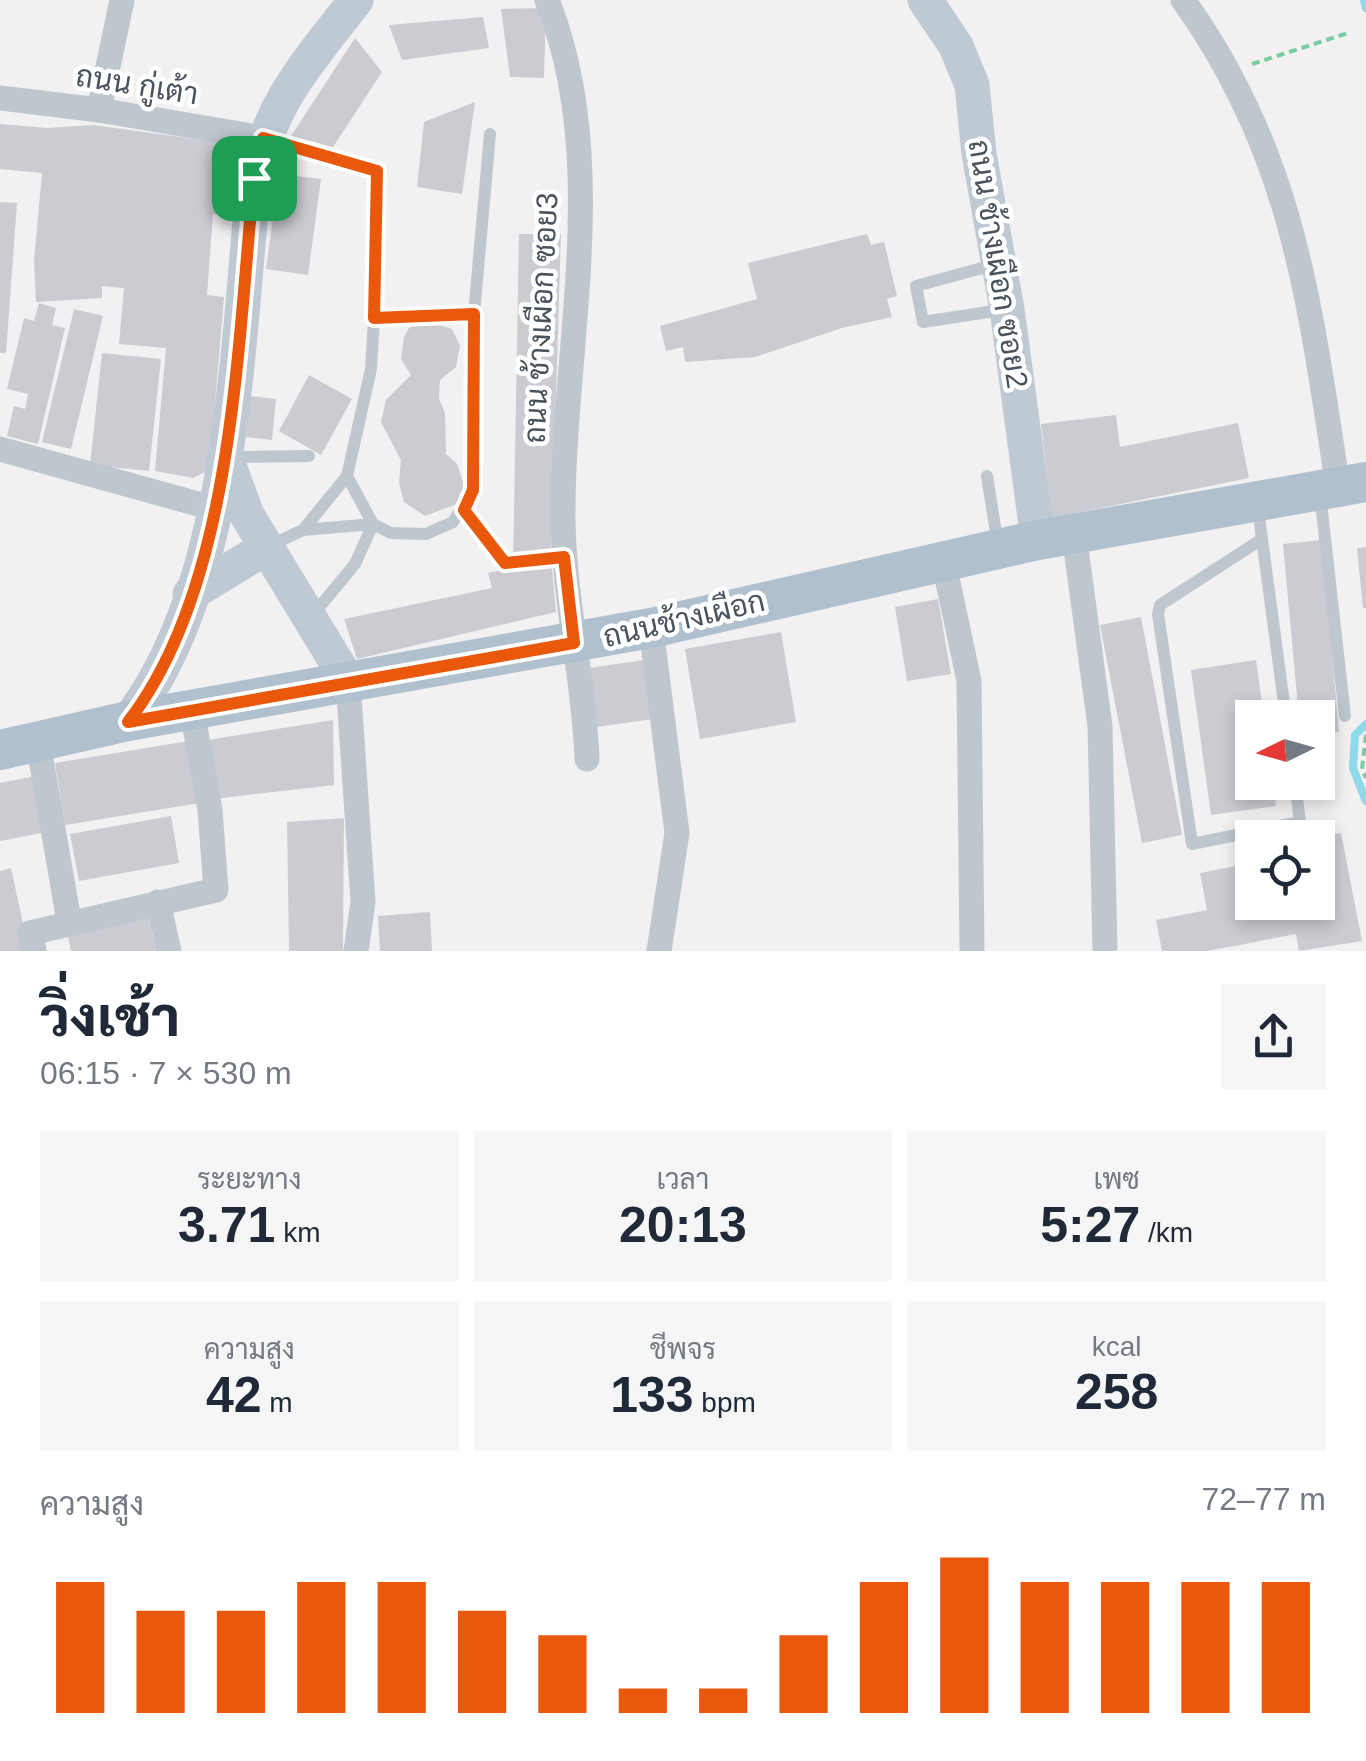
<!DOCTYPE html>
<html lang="th">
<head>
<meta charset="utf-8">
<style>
	body { margin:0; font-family:Arial,Sarabun,sans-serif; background:#f6f6f7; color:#1f2937; height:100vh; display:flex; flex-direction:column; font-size:38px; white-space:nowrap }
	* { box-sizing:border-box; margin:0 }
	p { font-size:32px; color:#747a83 }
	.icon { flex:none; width:55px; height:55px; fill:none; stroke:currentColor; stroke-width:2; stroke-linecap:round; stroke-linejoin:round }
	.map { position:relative; height:951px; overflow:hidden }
	.side { display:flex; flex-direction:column; background:#fff; flex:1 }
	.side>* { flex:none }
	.needle { width:65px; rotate:265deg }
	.buttons { position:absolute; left:1235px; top:700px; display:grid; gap:20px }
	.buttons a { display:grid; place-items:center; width:100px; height:100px; border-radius:0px; background:#fff; box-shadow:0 5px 15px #0003; font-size:50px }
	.pin { position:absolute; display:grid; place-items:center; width:85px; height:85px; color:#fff; margin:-42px; border-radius:20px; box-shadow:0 5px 15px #0006 }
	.round { display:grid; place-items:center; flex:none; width:105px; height:105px; border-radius:0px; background:#f6f6f7 }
	.headline { display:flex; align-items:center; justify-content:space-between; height:170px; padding:0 40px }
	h1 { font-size:55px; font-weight:800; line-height:75px }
	.figures { display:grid; grid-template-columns:repeat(3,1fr); gap:15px; height:170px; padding:10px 40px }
	.figures div { display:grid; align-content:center; border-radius:0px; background:#f6f6f7; text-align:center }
	.figures b { font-size:50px; font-weight:800 }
	.figures small { font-size:28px; font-weight:400 }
	.figures p { font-size:28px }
	.chart { height:280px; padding:20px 40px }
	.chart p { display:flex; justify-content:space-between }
	.chart svg { width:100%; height:180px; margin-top:10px; stroke:#ea580c; stroke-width:6 }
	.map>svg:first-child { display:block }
</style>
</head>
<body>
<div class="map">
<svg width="1366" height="951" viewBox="0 0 1366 951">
	<rect width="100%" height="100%" fill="#f2f0f0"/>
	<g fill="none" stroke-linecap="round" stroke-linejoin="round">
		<g stroke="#8ed9ea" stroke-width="8">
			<path d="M1364,0L1366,8"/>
			<path d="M1366,724L1355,735L1353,768L1366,801"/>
		</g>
	</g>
	<g fill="#caccd2">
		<path d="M546,8L544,78L510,77L501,9Z"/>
		<path d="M483,17L489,48L402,60L389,25Z"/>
		<path d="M355,38L382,72L333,147L291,136Z"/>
		<path d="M475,102L462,194L417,187L424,122Z"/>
		<path d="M0,124L47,128L93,125L246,146L236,216L213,214L207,295L224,297L210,461L205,472L193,478L155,471L166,348L119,344L124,288L102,286V298L36,302L34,261L42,173L0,169Z"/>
		<path d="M279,174L321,179L308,275L266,269Z"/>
		<path d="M0,202L17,203L6,353H0Z"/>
		<path d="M519,234H561L551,558L556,612L357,659L344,619L492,588L488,573L513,568Z"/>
		<path d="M867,234L871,245L884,242L897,296L887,299L892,317L842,328L755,357L685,362L683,347L666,351L660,326L757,299L748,263Z"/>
		<path d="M39,303L56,308L52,325L65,328L38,444L7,436L14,406L25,409L28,394L7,389L24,318L34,321Z"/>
		<path d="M74,309L103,316L71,449L42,442Z"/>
		<path d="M425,320L452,329L460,346L456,367L440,380L439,399L445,413L446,454L457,464L464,485L457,504L425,516L404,502L399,483L401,460L381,422L386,400L411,375L401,359L404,337L409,328Z"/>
		<path d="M102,353L161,359L149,471L90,465Z"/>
		<path d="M309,375L352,399L321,455L279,431Z"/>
		<path d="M250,396L276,399L272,440L246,437Z"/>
		<path d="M1116,415L1120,447L1238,423L1249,478L1052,518L1041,424Z"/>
		<path d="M1322,540L1339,732L1318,733V718H1299L1283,544Z"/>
		<path d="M1366,547V608H1363L1357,548Z"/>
		<path d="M938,599L951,674L907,681L895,607Z"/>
		<path d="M1141,617L1182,835L1142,843L1100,625Z"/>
		<path d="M781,632L796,722L700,739L685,649Z"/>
		<path d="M645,660L653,719L597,727L588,668Z"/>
		<path d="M1256,660L1264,718H1252V782H1273L1276,806L1211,815L1191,670Z"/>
		<path d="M333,720L334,785L213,799L202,741Z"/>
		<path d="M189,741L200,803L65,825L55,763Z"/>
		<path d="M36,776L47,832L0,841V783Z"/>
		<path d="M171,816L179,863L79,881L70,834Z"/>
		<path d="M344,818L343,951H289L287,822Z"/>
		<path d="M1341,833L1362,941L1299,951L1296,934L1208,951H1162L1156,920L1207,910L1200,873L1252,863V902H1318V838Z"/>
		<path d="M11,868L29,951H0V871Z"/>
		<path d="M430,912L432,951H380L378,916Z"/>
		<path d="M148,915L156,951H71L67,933Z"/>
	</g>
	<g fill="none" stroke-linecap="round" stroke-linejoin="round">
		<g stroke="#78cca1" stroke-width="4" stroke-dasharray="8 5" stroke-linecap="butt">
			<path d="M1252,64L1351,32"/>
			<path d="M473,521L505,563L543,559"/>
			<path d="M1366,735L1362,769L1366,778"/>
		</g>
		<g stroke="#bec7ce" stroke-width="12">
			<path d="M270,140L377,171L374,318"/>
			<path d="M997,264L916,286L923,322L1007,309"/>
			<path d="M474,314L490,134"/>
			<path d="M231,457L309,456"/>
			<path d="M987,476L998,545"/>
			<path d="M1320,494L1345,716"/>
			<path d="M1258,509L1286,718"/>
			<path d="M303,530L347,476"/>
			<path d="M1262,539L1160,605L1158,614L1192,844L1300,822L1295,782"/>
			<path d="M269,546L303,530L373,524L391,533L426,534L453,522L473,489L474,314L374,318L371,369L347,476L373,524"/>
			<path d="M311,617L355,564L373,524"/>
		</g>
		<g stroke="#bec7ce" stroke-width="25">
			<path d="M547,0C612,162 562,350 563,519C564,600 584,679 587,759"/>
			<path d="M1183,0C1294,154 1310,306 1338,487"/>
			<path d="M0,98L99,110L263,138"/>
			<path d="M99,110L122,0"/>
			<path d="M0,449L216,509"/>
			<path d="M1074,534L1100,726L1105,951"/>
			<path d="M943,559L969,681L972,951"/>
			<path d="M651,628L677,833L659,951"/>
			<path d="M348,681L363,902L356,951"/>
			<path d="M38,742L69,921"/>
			<path d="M158,902L169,951"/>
			<path d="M34,951L30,933L216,890L210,810L192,711"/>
		</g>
		<g stroke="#bec9d3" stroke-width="35">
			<path d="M925,0L956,46L972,85L979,154L1007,309L1038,540"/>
			<path d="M228,463L247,515L348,681"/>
			<path d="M190,594L267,547"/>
			<path d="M128,721C234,585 237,345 254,178C271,100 309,61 356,0"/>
		</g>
		<path stroke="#b0c0ce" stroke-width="40" d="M0,750L128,721L651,628L1038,540L1366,482"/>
	</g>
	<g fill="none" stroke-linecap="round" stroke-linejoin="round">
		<defs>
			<path id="route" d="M263,138L377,171L374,318L474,314L473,490L464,510L505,563L564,557L574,643L128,722C234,585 237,345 254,178Z"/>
		</defs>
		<use href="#route" stroke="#fff" stroke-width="20"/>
		<use href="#route" stroke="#ea580c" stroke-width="12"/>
	</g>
	<g text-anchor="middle" stroke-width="9" stroke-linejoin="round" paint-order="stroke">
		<g font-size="30" fill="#48535d" stroke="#fff">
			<text transform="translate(137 85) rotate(9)" y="10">ถนน กู่เต้า</text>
			<text transform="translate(998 264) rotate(81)" y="10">ถนน ช้างเผือก ซอย2</text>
			<text transform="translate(541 318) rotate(-87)" y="10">ถนน ช้างเผือก ซอย3</text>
			<text transform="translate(684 619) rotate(-13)" y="10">ถนนช้างเผือก</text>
		</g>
	</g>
</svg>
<div class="buttons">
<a><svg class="needle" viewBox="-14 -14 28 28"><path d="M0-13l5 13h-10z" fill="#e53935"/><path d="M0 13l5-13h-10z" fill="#747a83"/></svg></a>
<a><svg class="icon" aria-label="locate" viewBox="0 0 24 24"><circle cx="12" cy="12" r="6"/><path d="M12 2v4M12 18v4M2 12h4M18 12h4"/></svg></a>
</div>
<div class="pin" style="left:254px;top:178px;background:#1e9e55"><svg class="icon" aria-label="arrive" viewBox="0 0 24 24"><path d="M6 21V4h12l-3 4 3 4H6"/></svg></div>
</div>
<section class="side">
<div class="headline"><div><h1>วิ่งเช้า</h1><p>06:15 · 7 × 530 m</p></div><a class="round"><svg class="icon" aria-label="share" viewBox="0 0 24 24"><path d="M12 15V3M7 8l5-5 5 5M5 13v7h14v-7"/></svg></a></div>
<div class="figures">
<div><p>ระยะทาง</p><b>3.71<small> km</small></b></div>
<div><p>เวลา</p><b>20:13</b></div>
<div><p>เพซ</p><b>5:27<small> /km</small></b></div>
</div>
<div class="figures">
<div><p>ความสูง</p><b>42<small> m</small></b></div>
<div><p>ชีพจร</p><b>133<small> bpm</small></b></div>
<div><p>kcal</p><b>258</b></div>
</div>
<div class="chart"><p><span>ความสูง</span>72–77 m</p>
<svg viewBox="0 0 160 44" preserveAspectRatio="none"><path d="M5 44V12M15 44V19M25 44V19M35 44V12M45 44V12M55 44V19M65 44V25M75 44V38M85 44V38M95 44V25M105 44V12M115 44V6M125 44V12M135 44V12M145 44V12M155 44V12"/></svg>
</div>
</section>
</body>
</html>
